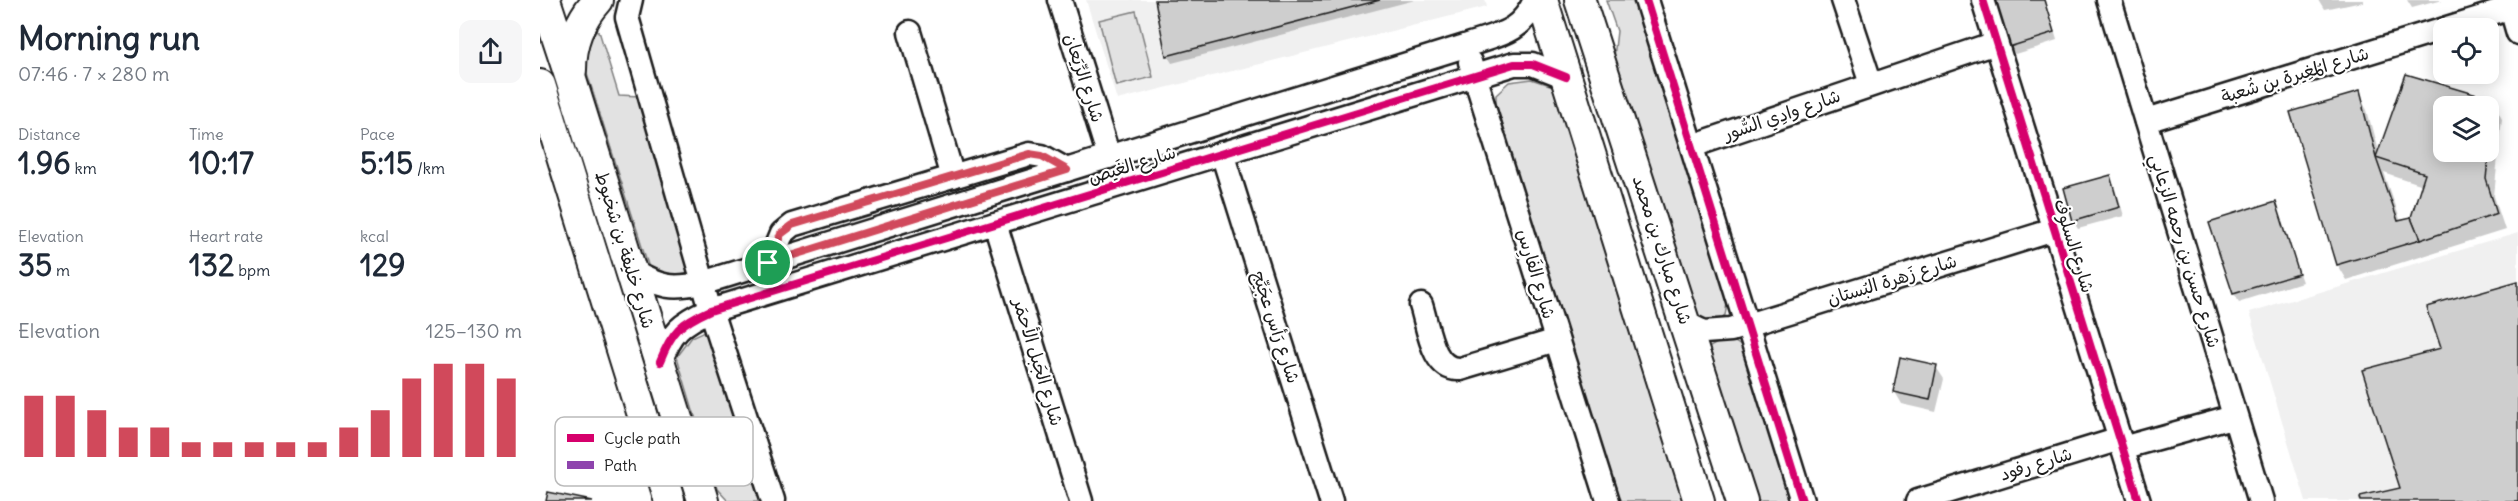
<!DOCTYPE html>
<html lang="en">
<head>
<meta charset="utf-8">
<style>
	body { margin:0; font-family:Delius,"Playpen Sans Arabic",sans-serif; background:#f6f6f7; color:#1f2937; height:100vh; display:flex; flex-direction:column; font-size:22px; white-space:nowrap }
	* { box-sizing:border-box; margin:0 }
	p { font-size:20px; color:#747a83 }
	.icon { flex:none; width:33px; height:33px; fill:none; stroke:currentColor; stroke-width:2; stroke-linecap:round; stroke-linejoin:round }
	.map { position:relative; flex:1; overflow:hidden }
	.side { display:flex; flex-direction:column; background:#fff; width:540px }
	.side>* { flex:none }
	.tools { position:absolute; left:1893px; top:18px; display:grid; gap:12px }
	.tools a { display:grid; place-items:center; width:66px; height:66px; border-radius:12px; background:#fff; box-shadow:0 3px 15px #0003; font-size:30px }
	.pin { position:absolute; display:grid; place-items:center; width:51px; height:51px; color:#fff; margin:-26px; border:3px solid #fff; border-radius:50%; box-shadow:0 2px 6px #0007 }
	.round { display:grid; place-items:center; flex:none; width:63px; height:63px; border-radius:12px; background:#f6f6f7 }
	.overview { display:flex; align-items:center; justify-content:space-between; height:102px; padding:0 18px }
	h1 { font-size:33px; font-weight:700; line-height:45px }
	.stats { display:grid; grid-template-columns:repeat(3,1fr); gap:9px; height:102px; padding:6px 18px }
	.stats div { display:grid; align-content:center }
	.stats b { font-size:30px; font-weight:700 }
	.stats small { font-size:16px; font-weight:400 }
	.stats p { font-size:16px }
	.chart { height:168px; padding:12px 18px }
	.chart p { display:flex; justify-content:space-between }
	.chart svg { width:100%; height:108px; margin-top:6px; stroke:#d1495b; stroke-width:6 }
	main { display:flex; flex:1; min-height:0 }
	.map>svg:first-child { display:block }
</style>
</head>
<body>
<main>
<section class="side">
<div class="overview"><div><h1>Morning run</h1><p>07:46 · 7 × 280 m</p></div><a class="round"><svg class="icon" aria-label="share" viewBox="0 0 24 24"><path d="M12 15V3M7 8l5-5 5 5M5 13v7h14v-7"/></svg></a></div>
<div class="stats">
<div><p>Distance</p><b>1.96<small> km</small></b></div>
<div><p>Time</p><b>10:17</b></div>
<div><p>Pace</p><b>5:15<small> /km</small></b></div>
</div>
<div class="stats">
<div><p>Elevation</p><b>35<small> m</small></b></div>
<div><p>Heart rate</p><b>132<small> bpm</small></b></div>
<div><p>kcal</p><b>129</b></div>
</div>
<div class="chart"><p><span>Elevation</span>125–130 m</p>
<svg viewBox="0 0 160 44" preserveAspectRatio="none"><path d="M5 44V19M15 44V19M25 44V25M35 44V32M45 44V32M55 44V38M65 44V38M75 44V38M85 44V38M95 44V38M105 44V32M115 44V25M125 44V12M135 44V6M145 44V6M155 44V12"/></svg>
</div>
</section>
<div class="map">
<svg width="1978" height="501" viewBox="0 0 1978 501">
	<rect width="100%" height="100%" fill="#fff"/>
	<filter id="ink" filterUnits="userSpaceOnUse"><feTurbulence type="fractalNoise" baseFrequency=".0167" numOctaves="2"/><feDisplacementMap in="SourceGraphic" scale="12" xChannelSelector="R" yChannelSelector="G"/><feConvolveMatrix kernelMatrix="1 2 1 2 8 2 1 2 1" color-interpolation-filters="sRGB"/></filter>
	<g filter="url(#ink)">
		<g fill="#f0f0f0">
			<path d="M546,0H945L947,7L577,100Z"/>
			<path d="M1978,233V501H1766L1709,313Z"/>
		</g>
		<g fill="#e2e2e2" stroke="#7f7f7f" stroke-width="1.5">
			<path d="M1066,0H1096L1188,303L1186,316L1177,322L1160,324L1074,58L1077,31Z"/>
			<path d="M596,11L613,77L576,86L559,20Z"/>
			<path d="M48,27L59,31L79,96L99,97L151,268L145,282L110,271L39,48Z"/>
			<path d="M992,79L1016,87L1146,501H1078L956,109V94L969,82Z"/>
			<path d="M165,331L171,334L226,501H188L177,489L137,357L152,337Z"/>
			<path d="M1192,340L1204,348L1253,501H1211L1168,348L1179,342Z"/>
		</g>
		<g fill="#0003" fill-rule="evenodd">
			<path d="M616,0H875L632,63L627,55Z"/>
			<path d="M1456,0H1505L1517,41L1475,54L1470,46Z"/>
			<path d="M1779,0H1822V2L1785,10Z"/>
			<path d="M1867,0H1902L1872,8Z"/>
			<path d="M1867,76L1953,101L1962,117L1954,196L1965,230L1806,280L1797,265L1818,94L1827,110L1839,155ZM1904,106H1948V152H1904ZM1844,173L1883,186L1872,219L1861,222Z"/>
			<path d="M1569,177L1574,185L1583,216L1538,228L1533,220Z"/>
			<path d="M1735,203L1762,282L1699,302L1694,294Z"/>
			<path d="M1396,367L1404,379L1396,412L1361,404L1354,392Z"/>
		</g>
		<g fill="#cecece" stroke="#1c1c1c" stroke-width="1.5" fill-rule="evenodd">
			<path d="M615,0H840L626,56Z"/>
			<path d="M1455,0H1504L1514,33L1469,47Z"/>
			<path d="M1866,74L1954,100L1946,179L1957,214L1880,240L1871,218L1885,174L1836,158ZM1904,106H1948V152H1904Z"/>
			<path d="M1819,92L1836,158L1858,221L1871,218L1880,240L1796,265L1750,112Z"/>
			<path d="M1570,175L1579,207L1532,221L1523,188Z"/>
			<path d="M1736,201L1759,274L1693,294L1669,222Z"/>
			<path d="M1978,281V501H1821L1820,497L1860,488L1822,370L1900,349L1886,307Z"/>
			<path d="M1360,357L1397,365L1390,400L1353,392Z"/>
			<path d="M8,492L52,501H6Z"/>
		</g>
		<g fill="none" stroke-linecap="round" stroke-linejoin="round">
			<defs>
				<g id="minor">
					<path d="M91,0L87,17L171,310L233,501"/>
					<path d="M520,0L569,157"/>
					<path d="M1106,0L1262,501"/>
					<path d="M1303,0L1331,84"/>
					<path d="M1443,0L1599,501"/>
					<path d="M1569,0L1721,501"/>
					<path d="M1971,9L1978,33"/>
					<path d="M1907,28L1978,6"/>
					<path d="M370,32L413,177"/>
					<path d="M930,62L1068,501"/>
					<path d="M1606,121L1904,29"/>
					<path d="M1152,146L1456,43"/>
					<path d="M682,153L791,501"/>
					<path d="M455,223L541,501"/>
					<path d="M229,263L241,234L252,225L489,154L502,156L527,170"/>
					<path d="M91,271C119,287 131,290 163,283L925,46C957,35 980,34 995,0"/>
					<path d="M881,305C888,326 892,371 920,369L1017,340"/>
					<path d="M1145,323L1164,332L1191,330L1514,230"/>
					<path d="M120,362C132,332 140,324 171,310L974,64H993L1026,77"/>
					<path d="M1582,448L1694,417"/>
					<path d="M1378,501L1580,439"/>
				</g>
				<g id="major">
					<path d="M5,0L30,76L163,501"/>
					<path d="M1002,0L1159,501"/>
					<path d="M1040,0L1202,501"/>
					<path d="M31,70C31,43 40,20 58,0"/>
					<path d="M0,85L129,501"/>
				</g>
			</defs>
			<use href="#minor" stroke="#1c1c1c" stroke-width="27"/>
			<use href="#major" stroke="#1c1c1c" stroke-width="34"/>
			<use href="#minor" stroke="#fff" stroke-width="22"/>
			<use href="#major" stroke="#fff" stroke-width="30"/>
			<path stroke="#8e44ad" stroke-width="6" stroke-dasharray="12 6" stroke-linecap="butt" d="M167,472L218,455"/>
			<defs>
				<g id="cycleway">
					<path d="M1106,0L1262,501"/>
					<path d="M1443,0L1599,501"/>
					<path d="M120,362C132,332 140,324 171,310L974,64H993L1026,77"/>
				</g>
			</defs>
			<use href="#cycleway" stroke="#fff" stroke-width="11"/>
			<use href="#cycleway" stroke="#d6006c" stroke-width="8"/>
		</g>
	</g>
	<g fill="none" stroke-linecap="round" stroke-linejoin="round" filter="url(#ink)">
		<defs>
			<path id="route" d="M489,154L502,156L527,170L228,263L240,234L252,225Z"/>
		</defs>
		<use href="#route" stroke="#fff" stroke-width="12"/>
		<use href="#route" stroke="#d1495b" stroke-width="8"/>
	</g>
	<g text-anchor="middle" stroke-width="4.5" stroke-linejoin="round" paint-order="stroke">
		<g font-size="18" fill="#1c1c1c" stroke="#fff">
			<text transform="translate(1755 75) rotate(-17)" y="6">شارع المُغِيرة بن شُعبة</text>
			<text transform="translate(544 78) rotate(72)" y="6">شارع الرِّيَعان</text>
			<text transform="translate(1242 115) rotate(-19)" y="6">شارع وادِي السُّور</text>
			<text transform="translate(592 165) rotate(-17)" y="6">شارع الغَيص</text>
			<text transform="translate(1534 246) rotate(73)" y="6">شارع السلوف</text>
			<text transform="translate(85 250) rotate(73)" y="6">شارع خليفة بن شخبوط</text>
			<text transform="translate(1122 250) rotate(72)" y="6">شارع مبارك بن محمد</text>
			<text transform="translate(1645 251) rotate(73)" y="6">شارع حسن بن رحمه الزعابي</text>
			<text transform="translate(996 274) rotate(73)" y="6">شارع الفَارِس</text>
			<text transform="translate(1352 280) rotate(-17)" y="6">شارع زَهرة البُستان</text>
			<text transform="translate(736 327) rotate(72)" y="6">شارع رَأس عجَيِّج</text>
			<text transform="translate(498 362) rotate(73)" y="6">شارع الجَبل الأحمَر</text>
			<text transform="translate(1496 464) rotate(-17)" y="6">شارع رفود</text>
		</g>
	</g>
	<rect x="15" y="417" width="198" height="69" rx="9" fill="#fff" stroke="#bbb" stroke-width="1.5"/>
	<rect x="27" y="434" width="27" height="8" fill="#d6006c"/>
	<rect x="27" y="461" width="27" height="8" fill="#8e44ad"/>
	<g font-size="16" fill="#1c1c1c">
		<text x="64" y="444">Cycle path</text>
		<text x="64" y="471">Path</text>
	</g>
</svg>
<div class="tools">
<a><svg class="icon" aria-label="locate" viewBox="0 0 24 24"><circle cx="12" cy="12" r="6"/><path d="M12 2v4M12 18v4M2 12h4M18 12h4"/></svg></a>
<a><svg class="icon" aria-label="layers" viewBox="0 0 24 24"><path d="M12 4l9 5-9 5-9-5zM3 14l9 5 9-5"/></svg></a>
</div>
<div class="pin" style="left:228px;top:263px;background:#1e9e55"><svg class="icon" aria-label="arrive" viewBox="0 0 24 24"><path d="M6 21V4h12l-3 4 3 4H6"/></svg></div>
</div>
</main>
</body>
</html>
